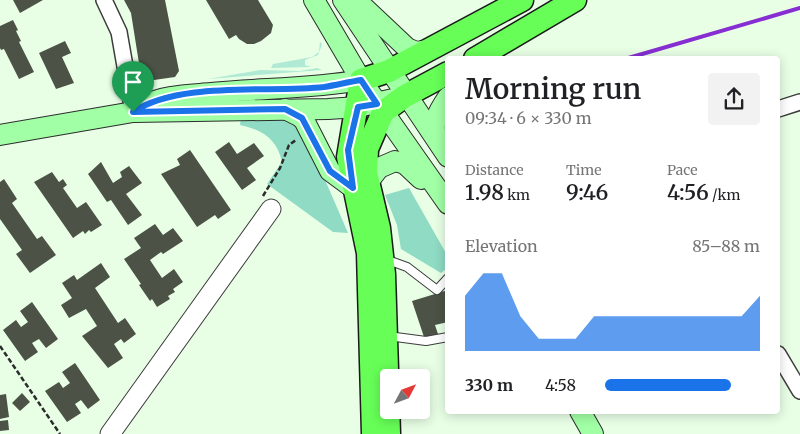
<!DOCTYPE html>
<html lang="en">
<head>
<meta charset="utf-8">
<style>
	body { margin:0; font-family:Merriweather,serif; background:#f2f2f2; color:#202124; height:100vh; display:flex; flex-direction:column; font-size:19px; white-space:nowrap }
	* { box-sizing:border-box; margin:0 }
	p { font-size:16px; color:#757577 }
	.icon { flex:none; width:28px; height:28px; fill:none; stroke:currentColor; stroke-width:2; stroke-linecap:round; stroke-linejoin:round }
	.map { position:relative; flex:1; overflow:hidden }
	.side { position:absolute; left:445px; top:56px; width:335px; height:358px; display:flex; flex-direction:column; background:#fff; border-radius:5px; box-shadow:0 2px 12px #0003 }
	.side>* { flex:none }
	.needle { width:32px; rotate:49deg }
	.buttons { position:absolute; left:380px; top:369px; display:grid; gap:10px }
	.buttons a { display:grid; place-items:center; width:50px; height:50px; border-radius:5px; background:#fff; box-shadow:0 2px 12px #0003; font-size:25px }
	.pin { position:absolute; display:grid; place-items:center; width:42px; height:42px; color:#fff; margin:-51px -21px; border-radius:50% 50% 50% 0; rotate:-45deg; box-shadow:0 0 5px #0007 }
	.pin .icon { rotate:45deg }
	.round { display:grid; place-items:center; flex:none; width:52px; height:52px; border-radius:5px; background:#f2f2f2 }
	.head { display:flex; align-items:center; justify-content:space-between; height:85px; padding:0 20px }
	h1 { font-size:28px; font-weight:600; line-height:38px }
	.figures { display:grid; grid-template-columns:repeat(3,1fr); gap:8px; height:85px; padding:5px 20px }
	.figures div { display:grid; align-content:center }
	.figures b { font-size:21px; font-weight:600 }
	.figures small { font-size:14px; font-weight:400 }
	.figures p { font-size:14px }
	.chart { height:140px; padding:10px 20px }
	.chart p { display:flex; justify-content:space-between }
	.chart svg { width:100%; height:90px; margin-top:5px; fill:#1a73e8; opacity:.7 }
	ul { padding:0 20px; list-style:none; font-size:16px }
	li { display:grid; grid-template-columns:80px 60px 1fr; align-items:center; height:38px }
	li i { height:12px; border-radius:6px; background:#1a73e8 }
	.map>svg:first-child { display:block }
</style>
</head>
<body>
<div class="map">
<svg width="800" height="434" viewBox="0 0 800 434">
	<rect width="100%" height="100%" fill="#e8ffe6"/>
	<g fill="#b0ead4">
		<path d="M310,22L322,45L318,55L305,60V65L311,67L271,68L273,64L312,57L319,52L320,41Z"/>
		<path d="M317,68L322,70L208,79L260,70L300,71Z"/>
	</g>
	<g fill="#8fdbc4">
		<path d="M289,117L300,122L348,233L333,232L267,184L282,162C277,139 263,130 240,125L241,118Z"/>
		<path d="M409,188L447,255V268L441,273L401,249L397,225L385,195Z"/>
	</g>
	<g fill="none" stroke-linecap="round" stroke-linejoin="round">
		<path stroke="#872ed2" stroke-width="4" d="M625,59L800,8"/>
	</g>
	<g fill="#4c5346">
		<path d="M13,0H43L20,13Z"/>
		<path d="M124,0H165L179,71L175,77L147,81L141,76L131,13Z"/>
		<path d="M206,0H258L273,25L271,33L261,41L254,44H247L239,39L236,35L229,39Z"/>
		<path d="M13,20L18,30L16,31L21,41L19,42L34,72L19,79L4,49L1,50L0,48V26Z"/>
		<path d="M65,41L71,53L62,57L74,83L56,89L39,53Z"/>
		<path d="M229,142L237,154L254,143L264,156L247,168L256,180L242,190L215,152Z"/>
		<path d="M190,150L231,210L218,219L215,215L197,227L161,174L180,165L177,159Z"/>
		<path d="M101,162L113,183L122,177L120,172L129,166L142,183L126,194L142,215L128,225L111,200L107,202L88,174Z"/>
		<path d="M52,172L59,182L63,179L67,185L63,188L77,208L86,202L102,225L91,232L89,230L85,234L83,231L73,238L34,182Z"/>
		<path d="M4,179L17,199L12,203L37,239L42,236L56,255L30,273L16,254L22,250L0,219V182Z"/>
		<path d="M155,224L163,235L173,228L183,241L163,254L161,252L150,260L162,278L174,269L183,282L173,289L175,292L168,296L170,299L157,307L152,299L150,301L139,285L141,284L124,259L141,248L134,238Z"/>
		<path d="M101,263L110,277L95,288L118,323L125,318L136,334L124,343L121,339L114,344L123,358L108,368L82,336L97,326L86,309L69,318L61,305L72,298L62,283L74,275L77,280Z"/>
		<path d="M448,290V322L435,325L438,334L424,337L412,301Z"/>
		<path d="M32,302L58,339L46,348L39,339L32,343L38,352L25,361L3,330L16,320L21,327L28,322L20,311Z"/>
		<path d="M75,363L100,400L88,409L81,400L75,404L81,413L67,422L45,391L59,382L63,388L70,383L62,372Z"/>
		<path d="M22,393L30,402L20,411L12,403Z"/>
		<path d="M6,394L9,417L0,419V395Z"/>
		<path d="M8,420L9,430L0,431V421Z"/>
	</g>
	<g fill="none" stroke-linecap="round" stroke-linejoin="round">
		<defs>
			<g id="service">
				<path d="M385,259L407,267L437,290L448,278"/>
				<path d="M388,336L426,341L448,337"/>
			</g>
			<g id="minor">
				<path d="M104,0L119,32L133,112"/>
				<path d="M778,109L800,102"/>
				<path d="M778,354L800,391"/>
			</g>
			<path id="tertiary" d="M110,434L271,209"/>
			<g id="secondary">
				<path d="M314,0L361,80L448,204"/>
				<path d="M343,0L448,157"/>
				<path d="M356,0L407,48L416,52L429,50"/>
				<path d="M143,106C163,95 188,95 211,93C261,88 311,89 361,80"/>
				<path d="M285,109L299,116L304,120L330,171L353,188"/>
				<path d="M0,135L133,112L328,109L358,107L402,97"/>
				<path d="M438,141C430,124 438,112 448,97"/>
				<path d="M368,182L379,168L395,161L405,164L421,179"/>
				<path d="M580,411L593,434"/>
			</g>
			<g id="primary">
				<path d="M475,59L575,0"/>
				<path d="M373,434L368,253L348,157L361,80L389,71L522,0"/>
				<path d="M389,434L384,274L379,228L366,173L367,149L383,112L405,96L448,73"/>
			</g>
		</defs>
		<use href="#service" stroke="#3d3d3d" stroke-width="10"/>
		<use href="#minor" stroke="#3d3d3d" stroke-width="18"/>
		<use href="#tertiary" stroke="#3d3d3d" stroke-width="21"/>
		<use href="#secondary" stroke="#2c2c2c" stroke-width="22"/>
		<use href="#primary" stroke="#1b1b1b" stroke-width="25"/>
		<g stroke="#2c2c2c" stroke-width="2.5" stroke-dasharray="5 2.5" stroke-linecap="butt">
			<path d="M263,196L280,168L289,145L296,140"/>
			<path d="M0,346L60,434"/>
		</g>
		<use href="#service" stroke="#fff" stroke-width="8"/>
		<use href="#minor" stroke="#fff" stroke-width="15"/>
		<use href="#tertiary" stroke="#fff" stroke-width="19"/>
		<use href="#secondary" stroke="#a1ffa5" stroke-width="20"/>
		<use href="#primary" stroke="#67fe57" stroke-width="22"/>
	</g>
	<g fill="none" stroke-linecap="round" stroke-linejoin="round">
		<defs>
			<path id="route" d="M361,80L377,104L358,107L348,150L353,188L330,171L302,118L285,109L133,112C180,81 268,93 324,87C336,85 349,82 361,80Z"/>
		</defs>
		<use href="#route" stroke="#fff" stroke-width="10"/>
		<use href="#route" stroke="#1a73e8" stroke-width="6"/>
	</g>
</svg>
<div class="buttons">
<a><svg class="needle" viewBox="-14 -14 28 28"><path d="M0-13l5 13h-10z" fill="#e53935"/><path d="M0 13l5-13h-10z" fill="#757577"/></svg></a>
</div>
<div class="pin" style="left:133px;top:112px;background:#1e9e55"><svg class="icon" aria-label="arrive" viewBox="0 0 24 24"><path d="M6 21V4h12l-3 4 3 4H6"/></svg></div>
<section class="side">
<div class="head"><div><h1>Morning run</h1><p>09:34 · 6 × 330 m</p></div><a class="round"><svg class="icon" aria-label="share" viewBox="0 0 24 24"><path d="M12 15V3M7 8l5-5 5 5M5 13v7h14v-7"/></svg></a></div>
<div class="figures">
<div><p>Distance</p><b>1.98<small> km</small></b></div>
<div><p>Time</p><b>9:46</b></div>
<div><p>Pace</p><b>4:56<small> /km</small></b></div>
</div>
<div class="chart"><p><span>Elevation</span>85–88 m</p>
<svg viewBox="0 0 160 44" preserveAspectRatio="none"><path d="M0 44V17L10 6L20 6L30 27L40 38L50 38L60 38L70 27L80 27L90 27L100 27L110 27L120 27L130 27L140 27L150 27L160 17V44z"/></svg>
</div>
<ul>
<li><b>330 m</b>4:58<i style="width:81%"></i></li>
</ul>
</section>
</div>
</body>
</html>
